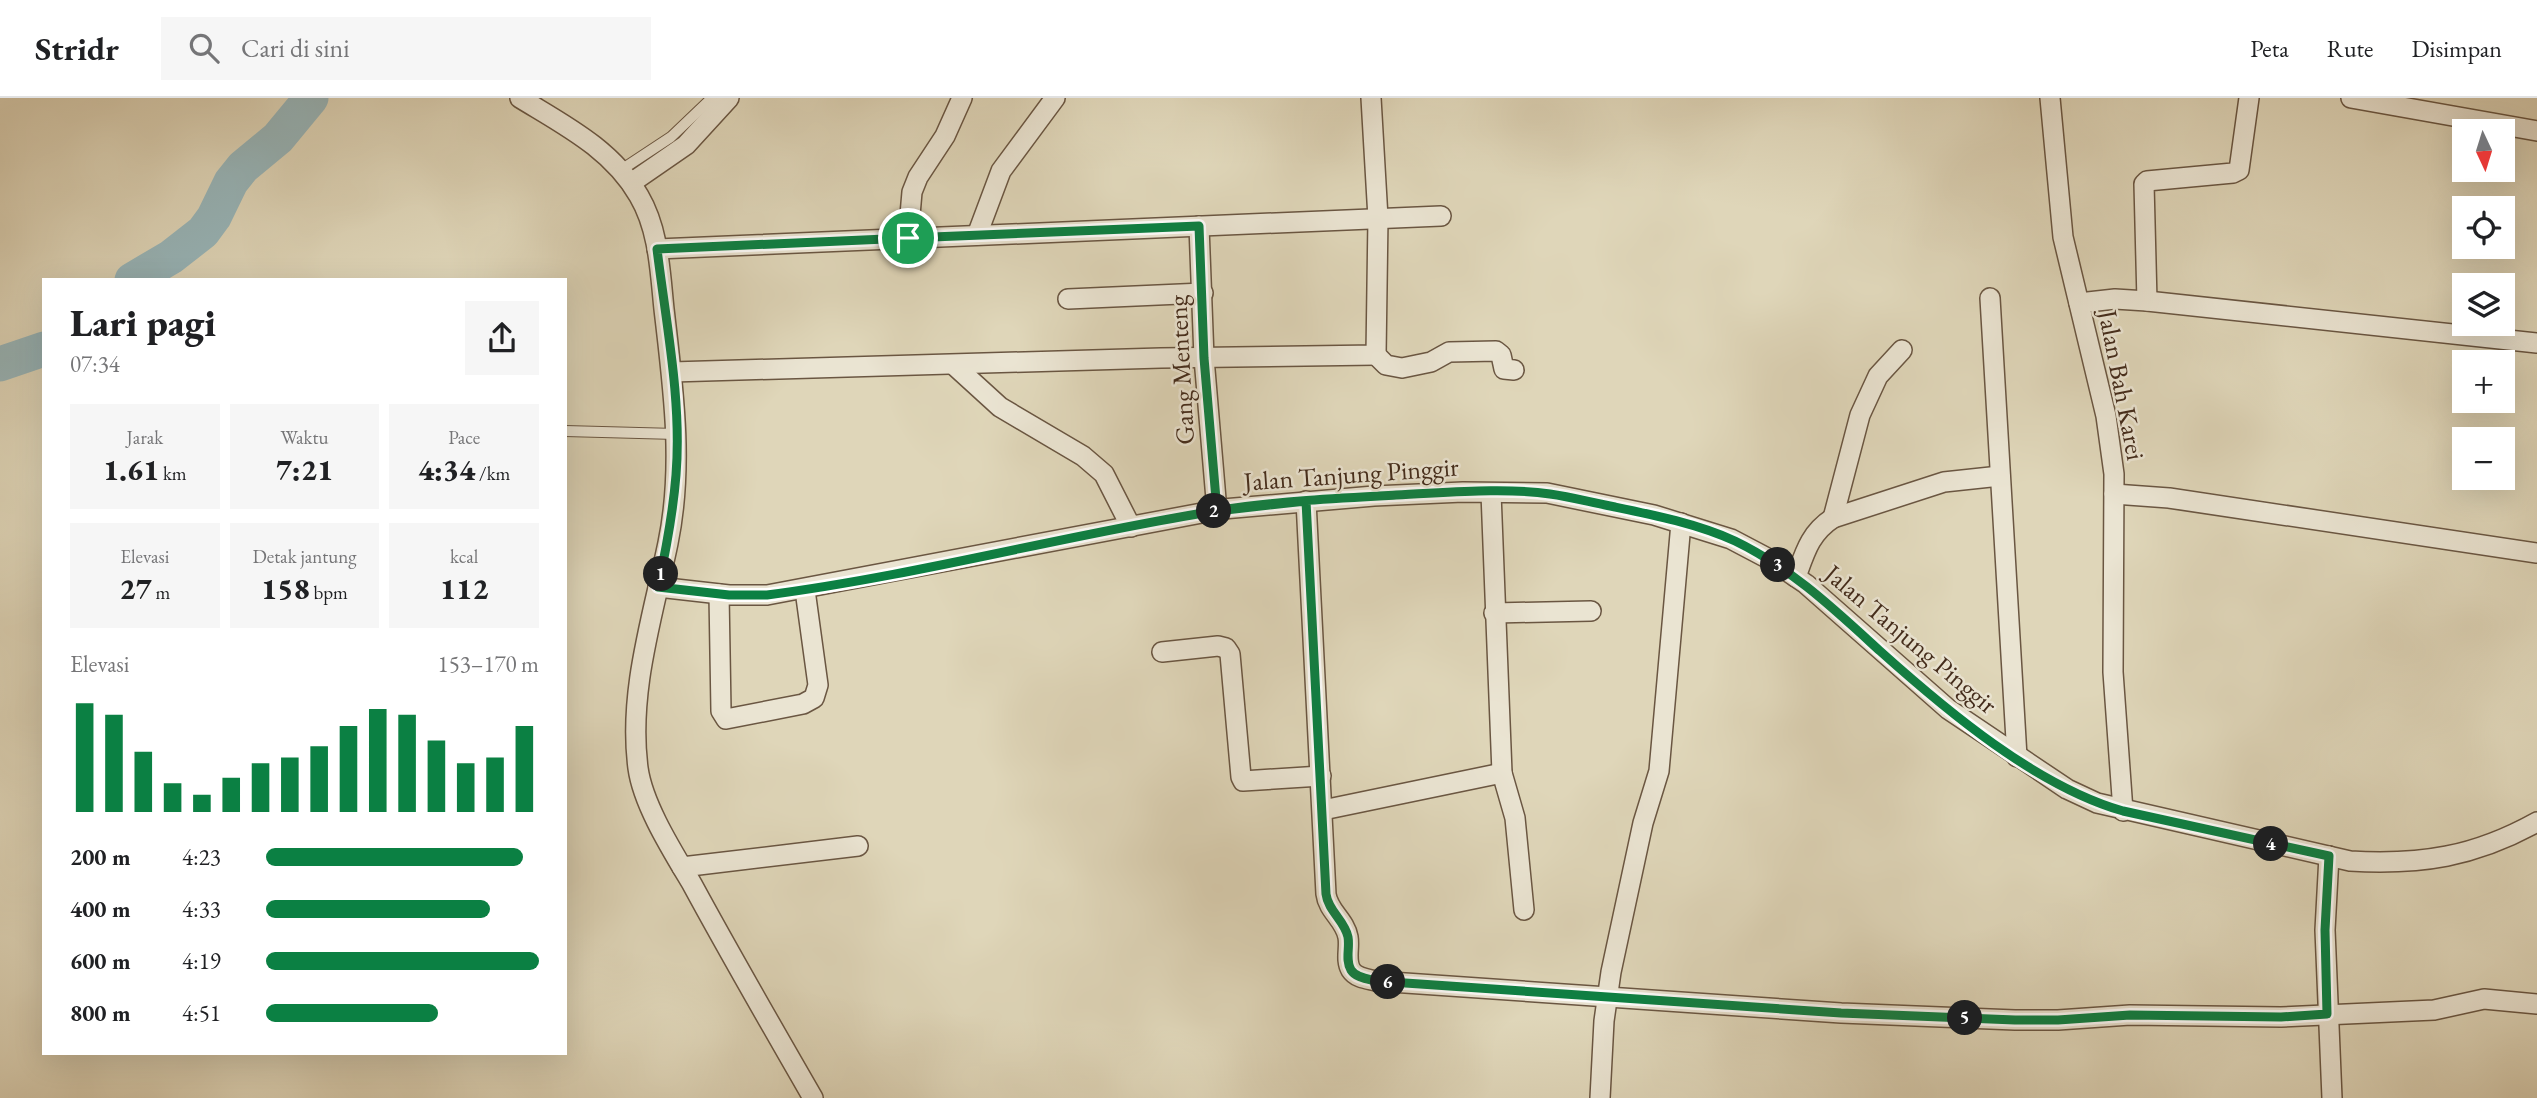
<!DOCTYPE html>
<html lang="id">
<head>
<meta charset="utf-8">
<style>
	body { margin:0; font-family:"EB Garamond",serif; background:#f6f6f6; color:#202124; height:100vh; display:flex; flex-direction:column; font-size:26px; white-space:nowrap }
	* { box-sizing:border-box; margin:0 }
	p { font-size:23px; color:#757577 }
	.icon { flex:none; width:38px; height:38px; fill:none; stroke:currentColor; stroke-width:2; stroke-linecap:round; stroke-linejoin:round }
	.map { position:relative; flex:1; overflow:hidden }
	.drawer { position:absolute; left:42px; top:180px; width:525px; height:777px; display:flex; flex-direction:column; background:#fff; border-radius:0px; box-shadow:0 7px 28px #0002 }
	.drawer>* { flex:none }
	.needle { width:46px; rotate:176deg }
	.controls { position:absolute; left:2452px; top:21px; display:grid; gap:14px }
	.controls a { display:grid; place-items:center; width:63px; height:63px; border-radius:0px; background:#fff; box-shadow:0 7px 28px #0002; font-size:35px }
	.pin { position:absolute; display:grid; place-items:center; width:60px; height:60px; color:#fff; margin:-30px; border:4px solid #fff; border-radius:50%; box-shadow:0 2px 7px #0007 }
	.km { position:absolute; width:35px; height:35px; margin:-18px; border-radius:50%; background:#222; color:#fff; font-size:19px; line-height:35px; text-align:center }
	.round { display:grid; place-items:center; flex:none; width:74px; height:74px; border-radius:0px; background:#f6f6f6 }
	.overview { display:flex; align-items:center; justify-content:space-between; height:119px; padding:0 28px }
	h1 { font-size:38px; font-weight:800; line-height:52px }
	.figures { display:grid; grid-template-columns:repeat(3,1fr); gap:10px; height:119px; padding:7px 28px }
	.figures div { display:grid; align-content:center; border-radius:0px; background:#f6f6f6; text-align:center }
	.figures b { font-size:30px; font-weight:800 }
	.figures small { font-size:19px; font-weight:400 }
	.figures p { font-size:19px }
	.chart { height:196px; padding:14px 28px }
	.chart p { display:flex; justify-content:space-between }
	.chart svg { width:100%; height:126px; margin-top:7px; stroke:#0b8043; stroke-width:6 }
	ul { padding:0 28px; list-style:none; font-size:23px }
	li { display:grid; grid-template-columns:112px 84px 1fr; align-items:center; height:52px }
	li i { height:18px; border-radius:9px; background:#0b8043 }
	header { display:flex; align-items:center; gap:42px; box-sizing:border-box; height:98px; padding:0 35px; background:#fff; border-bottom:2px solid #e0e0e0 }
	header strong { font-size:33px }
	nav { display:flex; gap:38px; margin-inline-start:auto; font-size:24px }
	.search { width:490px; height:63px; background:#f6f6f6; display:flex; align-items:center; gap:18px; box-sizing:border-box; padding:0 24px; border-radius:0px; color:#757577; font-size:26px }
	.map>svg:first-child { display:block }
</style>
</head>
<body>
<header>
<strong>Stridr</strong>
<div class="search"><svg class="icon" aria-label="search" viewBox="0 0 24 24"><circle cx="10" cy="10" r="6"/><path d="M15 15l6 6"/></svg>Cari di sini</div>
<nav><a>Peta</a><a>Rute</a><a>Disimpan</a></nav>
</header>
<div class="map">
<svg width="2537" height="1000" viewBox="0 0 2537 1000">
	<rect width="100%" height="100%" fill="#dfd6b9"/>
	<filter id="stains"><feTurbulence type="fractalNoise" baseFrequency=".00286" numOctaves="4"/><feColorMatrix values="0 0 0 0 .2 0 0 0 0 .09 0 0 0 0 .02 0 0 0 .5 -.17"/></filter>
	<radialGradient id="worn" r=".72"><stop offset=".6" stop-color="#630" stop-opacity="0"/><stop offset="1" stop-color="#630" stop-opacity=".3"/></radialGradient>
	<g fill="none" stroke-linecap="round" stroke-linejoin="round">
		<g stroke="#98b6ba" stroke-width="35">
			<path d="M132,182L171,159L203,134L214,119L231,84L243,69L278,40L311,0"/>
			<path d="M0,266L44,251"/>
		</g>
		<defs>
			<g id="lane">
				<path d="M621,72L671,39L712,0"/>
				<path d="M565,333L676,336"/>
			</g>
			<g id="street">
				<path d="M520,0C564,27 612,51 639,98C659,132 660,173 664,211C673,289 684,367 668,445C653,518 628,594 638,670C643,707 673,754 692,786C731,858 772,929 813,1000"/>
				<path d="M2050,0L2063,139L2106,318L2114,376L2113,574L2123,713"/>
				<path d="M2351,0L2537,33"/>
				<path d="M631,85L686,47L729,0"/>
				<path d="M1199,128L1204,260L1217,413"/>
				<path d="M977,137L1001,73L1055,0"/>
				<path d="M908,140L912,94L918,79L945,38L962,0"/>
				<path d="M657,151L1441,118"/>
				<path d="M1990,200L2017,659"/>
				<path d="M1068,201L1203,195"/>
				<path d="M2147,203L2144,86L2147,83L2233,75L2239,72L2249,0"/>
				<path d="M2079,205L2115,201L2147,203L2537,245"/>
				<path d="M1376,257L1386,267L1402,270L1431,264L1449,254L1496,253L1501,257L1504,271L1514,272"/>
				<path d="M955,268L1000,309L1083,358L1104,376L1131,429"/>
				<path d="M672,274L1161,260L1376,257L1378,120L1371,0"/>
				<path d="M1491,395L1502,675L1515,720L1524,812"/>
				<path d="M2114,396L2169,400L2537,455"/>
				<path d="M1306,403L1326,796C1328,813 1345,822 1348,839C1350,850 1345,862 1351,872C1356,880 1368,881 1376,883L1841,915L2015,922H2058L2130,917L2281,919L2434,912L2484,901L2537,906"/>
				<path d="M1833,420L1860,317L1878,278L1902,252"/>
				<path d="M1796,479C1805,454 1810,435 1833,420L1944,384L2000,378"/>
				<path d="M658,489L729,497H767L1223,411L1374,398L1463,394L1547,395L1654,417L1731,441L1769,461L1806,486L1948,611L2067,691L2097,705L2350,763C2421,767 2474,759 2537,724"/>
				<path d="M719,496L721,613L726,621L803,606L814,600L818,587L805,492"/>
				<path d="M1494,515L1591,513"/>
				<path d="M1162,554L1218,548L1226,550L1230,556L1241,679L1243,683L1321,678"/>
				<path d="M1323,712L1502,675"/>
				<path d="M2329,758L2325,832L2332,1000"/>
				<path d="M682,769L858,748"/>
				<path d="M1600,1000L1604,923L1611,874L1643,725L1659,673L1681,425"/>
			</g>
		</defs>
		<use href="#lane" stroke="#6a5642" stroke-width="12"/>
		<use href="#street" stroke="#6a5642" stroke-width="22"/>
		<use href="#lane" stroke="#eae4d2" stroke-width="10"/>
		<use href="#street" stroke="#eae4d2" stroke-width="19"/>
	</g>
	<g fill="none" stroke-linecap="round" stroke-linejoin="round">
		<defs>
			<path id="route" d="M908,140L657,151C666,225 682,303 676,377C673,415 666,452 658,489L729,497H767C920,477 1069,436 1221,412C1278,403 1338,400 1396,397C1444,395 1503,389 1550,396C1572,399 1593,405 1615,409C1654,417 1698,426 1735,443C1791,470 1834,511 1880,553C1947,613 2036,688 2123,713L2329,758L2325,832L2327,916L2281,919L2130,917L2058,922H2015L1841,915L1376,883C1368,881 1356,880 1351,872C1345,862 1350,850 1348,839C1345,823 1328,813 1326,796L1306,403L1217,413L1204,260L1199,128L908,140"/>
		</defs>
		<use href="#route" stroke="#fff" stroke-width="14"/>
		<use href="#route" stroke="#0b8043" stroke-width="9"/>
	</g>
	<g text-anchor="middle" stroke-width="5" stroke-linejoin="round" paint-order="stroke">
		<g font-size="26" fill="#432b1b" stroke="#eae4d2">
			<text transform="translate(1181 272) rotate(-93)" y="9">Gang Menteng</text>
			<text transform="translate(2122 287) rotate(79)" y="9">Jalan Bah Karei</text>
			<text transform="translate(1351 376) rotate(-4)" y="9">Jalan Tanjung Pinggir</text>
			<text transform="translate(1911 541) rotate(40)" y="9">Jalan Tanjung Pinggir</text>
		</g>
	</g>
	<rect width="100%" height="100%" filter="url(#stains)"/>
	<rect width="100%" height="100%" fill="url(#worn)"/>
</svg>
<div class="controls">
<a><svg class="needle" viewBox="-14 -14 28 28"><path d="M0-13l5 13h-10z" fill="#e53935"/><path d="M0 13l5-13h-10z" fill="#757577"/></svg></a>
<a><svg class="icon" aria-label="locate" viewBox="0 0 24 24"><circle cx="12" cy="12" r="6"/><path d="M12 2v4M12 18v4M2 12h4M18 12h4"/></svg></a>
<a><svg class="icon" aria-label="layers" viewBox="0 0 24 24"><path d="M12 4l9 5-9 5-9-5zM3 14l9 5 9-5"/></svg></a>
<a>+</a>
<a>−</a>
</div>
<div class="pin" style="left:908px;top:140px;background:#1e9e55"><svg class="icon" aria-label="arrive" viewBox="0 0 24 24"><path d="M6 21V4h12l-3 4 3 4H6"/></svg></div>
<b class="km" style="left:661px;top:476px">1</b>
<b class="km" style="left:1214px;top:413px">2</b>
<b class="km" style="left:1778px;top:467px">3</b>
<b class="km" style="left:2271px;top:746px">4</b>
<b class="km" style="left:1965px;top:920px">5</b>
<b class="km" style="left:1388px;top:884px">6</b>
<section class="drawer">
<div class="overview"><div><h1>Lari pagi</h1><p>07:34</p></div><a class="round"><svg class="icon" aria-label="share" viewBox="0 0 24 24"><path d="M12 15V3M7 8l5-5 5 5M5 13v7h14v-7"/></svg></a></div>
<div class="figures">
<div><p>Jarak</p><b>1.61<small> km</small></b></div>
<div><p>Waktu</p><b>7:21</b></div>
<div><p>Pace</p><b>4:34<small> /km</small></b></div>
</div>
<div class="figures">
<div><p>Elevasi</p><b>27<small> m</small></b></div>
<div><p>Detak jantung</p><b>158<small> bpm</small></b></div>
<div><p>kcal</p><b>112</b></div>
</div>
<div class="chart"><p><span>Elevasi</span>153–170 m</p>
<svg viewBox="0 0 160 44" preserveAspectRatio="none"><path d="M5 44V6M15 44V10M25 44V23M35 44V34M45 44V38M55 44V32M65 44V27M75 44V25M85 44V21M95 44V14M105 44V8M115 44V10M125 44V19M135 44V27M145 44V25M155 44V14"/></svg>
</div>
<ul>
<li><b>200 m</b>4:23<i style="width:94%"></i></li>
<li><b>400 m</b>4:33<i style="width:82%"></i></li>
<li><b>600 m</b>4:19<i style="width:100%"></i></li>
<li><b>800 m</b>4:51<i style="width:63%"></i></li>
</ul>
</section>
</div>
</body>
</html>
